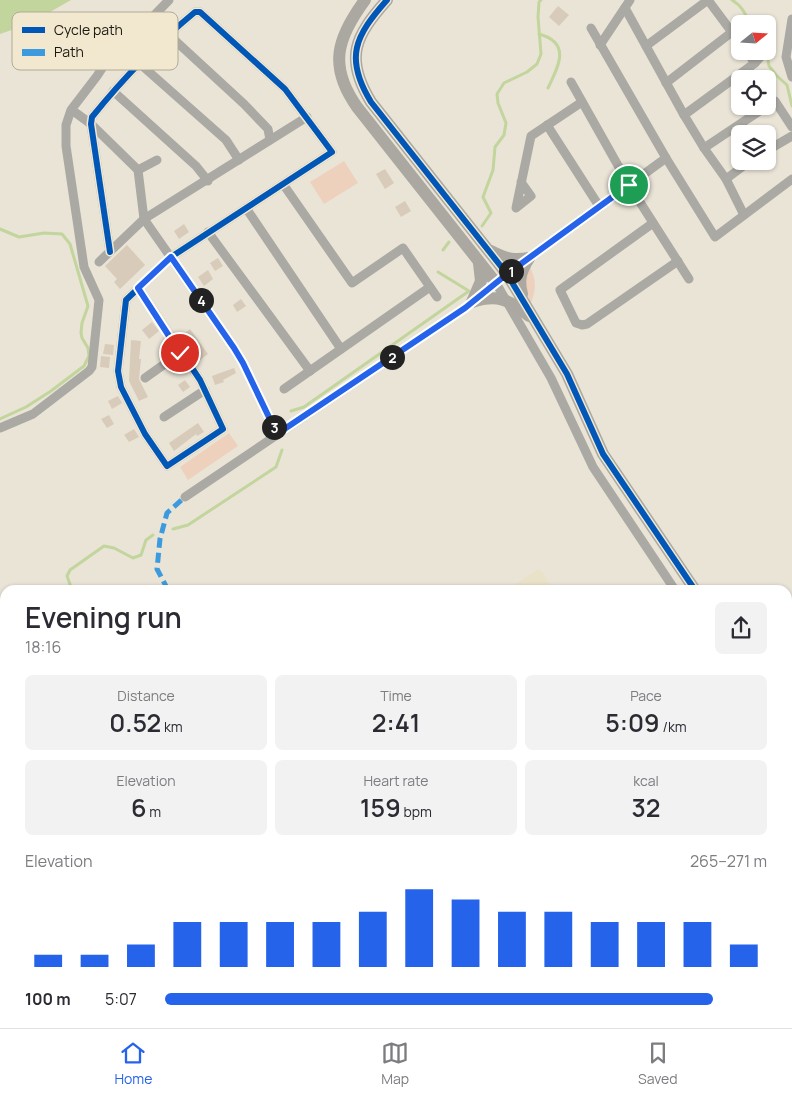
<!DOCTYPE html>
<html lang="en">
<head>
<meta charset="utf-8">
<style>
	body { margin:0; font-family:Manrope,sans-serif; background:#f2f2f3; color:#2b2b33; height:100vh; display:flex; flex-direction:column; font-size:19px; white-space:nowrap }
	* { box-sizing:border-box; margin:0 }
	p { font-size:16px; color:#7c7c81 }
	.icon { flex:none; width:28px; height:28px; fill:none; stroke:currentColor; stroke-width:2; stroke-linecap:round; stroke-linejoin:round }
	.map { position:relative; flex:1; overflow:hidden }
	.details { position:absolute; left:0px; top:585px; width:792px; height:444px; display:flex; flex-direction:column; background:#fff; border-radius:15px 15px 0 0; box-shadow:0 1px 4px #0004 }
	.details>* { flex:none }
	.needle { width:32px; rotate:72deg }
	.tools { position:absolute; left:731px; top:15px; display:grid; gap:10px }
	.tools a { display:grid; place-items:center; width:45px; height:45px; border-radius:8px; background:#fff; box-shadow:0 1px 4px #0004; font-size:25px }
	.pin { position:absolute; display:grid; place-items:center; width:42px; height:42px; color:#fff; margin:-21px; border:2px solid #fff; border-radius:50%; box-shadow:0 1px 5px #0007 }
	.km { position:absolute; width:25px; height:25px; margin:-12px; border-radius:50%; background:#222; color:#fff; font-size:14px; line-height:25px; text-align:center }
	.round { display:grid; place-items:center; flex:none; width:52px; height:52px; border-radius:8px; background:#f2f2f3 }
	.headline { display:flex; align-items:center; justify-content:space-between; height:85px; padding:0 25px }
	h1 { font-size:28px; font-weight:600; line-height:38px }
	.metrics { display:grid; grid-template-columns:repeat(3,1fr); gap:8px; height:85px; padding:5px 25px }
	.metrics div { display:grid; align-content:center; border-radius:8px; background:#f2f2f3; text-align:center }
	.metrics b { font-size:25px; font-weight:600 }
	.metrics small { font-size:14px; font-weight:400 }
	.metrics p { font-size:14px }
	.chart { height:140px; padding:10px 25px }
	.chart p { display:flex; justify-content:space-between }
	.chart svg { width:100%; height:90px; margin-top:5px; stroke:#2563eb; stroke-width:6 }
	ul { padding:0 25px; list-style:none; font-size:16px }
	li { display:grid; grid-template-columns:80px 60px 1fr; align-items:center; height:38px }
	li i { height:12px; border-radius:6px; background:#2563eb }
	.tab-bar { display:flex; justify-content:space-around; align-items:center; height:70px; border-top:1px solid #e1e1e2; background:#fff; font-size:14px; color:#7c7c81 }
	.tab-bar a { display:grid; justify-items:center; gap:2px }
	.tab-bar .selected { color:#2563eb }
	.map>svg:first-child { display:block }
</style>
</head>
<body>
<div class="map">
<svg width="792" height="1028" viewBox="0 0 792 1028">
	<rect width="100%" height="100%" fill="#eae4d7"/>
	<g fill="#eae1c9">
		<path d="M538,569L543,573L553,590H507Z"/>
		<path d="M788,1020L791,1025L785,1028H761L759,1024H788Z"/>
		<path d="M201,1024H341L334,1028H203Z"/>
	</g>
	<g fill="#eed1bd">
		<path d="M344,161L358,183L324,204L310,182Z"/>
		<path d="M530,267C537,281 536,291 530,305L525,281Z"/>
		<path d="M229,433L238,446L188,480L180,467Z"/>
	</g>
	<path fill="#c2d59c" d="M0,0H71L29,24L0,34Z"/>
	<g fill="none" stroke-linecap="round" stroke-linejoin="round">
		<g stroke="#c2d59c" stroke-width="3">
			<path d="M732,0C742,6 745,13 750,24"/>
			<path d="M539,34C572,43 558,67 548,88"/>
			<path d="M767,54L769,66L776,75L787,85L792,106"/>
			<path d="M482,226L491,213L483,197L493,170L495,147L504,135L506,123L498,103L497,94L504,83L527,72L537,64L541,54L538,17L539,2L541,0"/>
			<path d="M0,229L19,237L44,233L62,234L70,244L88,306L82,323L81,333L82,338L88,348L89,356L84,366L51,391L26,407L0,419"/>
			<path d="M443,250L449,242"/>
			<path d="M291,411L304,407L469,291L438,272"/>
			<path d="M173,529L188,525L276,467L282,450"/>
			<path d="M72,590L67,576L70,570L104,546L114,548L133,558L141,555L146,540L153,535"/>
		</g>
	</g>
	<g fill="#d8cbb9">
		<path d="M558,6L569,15L559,26L549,17Z"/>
		<path d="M385,169L394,183L385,189L376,174Z"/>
		<path d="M405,201L411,211L401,217L395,207Z"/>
		<path d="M184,224L189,232L179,239L174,231Z"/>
		<path d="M127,245L145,265L120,289L114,282L117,279L105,266Z"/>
		<path d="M218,258L223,266L215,271L210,263Z"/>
		<path d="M208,270L213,279L204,286L198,277Z"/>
		<path d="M241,299L246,306L237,312L233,305Z"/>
		<path d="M152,322L159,331L149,339L142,330Z"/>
		<path d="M190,329L208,354L200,360L182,336Z"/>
		<path d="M131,340L141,341L139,359H141L139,379L148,397L139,401L129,381Z"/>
		<path d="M105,344L114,345L113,355L103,354Z"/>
		<path d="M101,356L110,357L109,368L100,367Z"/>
		<path d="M234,368L236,373L223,380L224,382L215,385L212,376Z"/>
		<path d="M185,380L190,387L183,392L178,385Z"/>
		<path d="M118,396L122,403L112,409L108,401Z"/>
		<path d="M109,415L114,424L107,428L101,419Z"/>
		<path d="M198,423L204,432L197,436L196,434L174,451L169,443Z"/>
		<path d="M134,429L139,437L129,442L124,435Z"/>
	</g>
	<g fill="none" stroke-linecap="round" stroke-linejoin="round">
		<g stroke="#aba9a3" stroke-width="4.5">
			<path d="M208,1024L210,1028"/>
			<path d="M319,1028L325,1024"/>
		</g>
		<g stroke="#aba9a3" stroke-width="9">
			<path d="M708,0L740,43"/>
			<path d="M625,8L684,115L704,148L726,179L744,215"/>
			<path d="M792,19L786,57L792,77"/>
			<path d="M591,28L666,158L715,237L792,179"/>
			<path d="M168,34L244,104L268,129L270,140"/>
			<path d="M600,45L630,0"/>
			<path d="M646,46L708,0"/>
			<path d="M746,51L755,63"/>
			<path d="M139,63L226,140L239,160"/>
			<path d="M571,82L629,185L689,279"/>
			<path d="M666,83L732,32"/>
			<path d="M113,91L196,166L208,181"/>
			<path d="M768,106L775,101L792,127"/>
			<path d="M76,113L91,124L138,170L144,219L234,348L243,363L277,434"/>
			<path d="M684,115L755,63L764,53"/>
			<path d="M547,125L599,206"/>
			<path d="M704,148L767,106"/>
			<path d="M768,150L792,136"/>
			<path d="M138,170L157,160"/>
			<path d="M726,179L750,161"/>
			<path d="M521,182L531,196L516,208L531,136L582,102"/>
			<path d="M283,184L352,283L403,248L437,297"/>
			<path d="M246,208L341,349"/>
			<path d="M653,223L560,290L576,323L582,325L587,324L678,261"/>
			<path d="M208,232L310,371"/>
			<path d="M110,252L91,124L92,117C125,76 155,45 195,12H200L285,89L332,152L171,257L126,300L118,371L121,387L145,434L167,466L223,429L200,380L138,287"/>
			<path d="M99,262L144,219L307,117"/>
			<path d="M496,283L551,378L593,467L675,590"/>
			<path d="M145,378L180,353"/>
			<path d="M284,389L430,287"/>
			<path d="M164,417L205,390"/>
			<path d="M0,428L33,414L89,371L92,367L99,300L84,267L66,146V125L71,110L97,76L114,50L123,41L138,32L169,0"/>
			<path d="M185,497L465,308L507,274L666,158"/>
		</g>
		<g stroke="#aaa8a0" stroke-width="12">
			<path d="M365,0C337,38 328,66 357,107L496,283"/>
			<path d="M387,0C355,36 344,58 371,102L507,274L567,374L603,454L695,590"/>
			<path d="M491,251C505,258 513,261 529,258"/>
			<path d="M522,294C518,280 521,271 529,258"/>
			<path d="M472,302C497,294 509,299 529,316"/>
			<path d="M472,302L481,281L479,263"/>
			<path d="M788,747L792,754"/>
			<path d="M471,1024L474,1028"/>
			<path d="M363,1028L370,1024"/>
		</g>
		<path stroke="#3c9bde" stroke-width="5" stroke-dasharray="10 5" stroke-linecap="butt" d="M168,590L157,569L160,539L167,513L185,497"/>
		<defs>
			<g id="cycleway">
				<path d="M387,0C355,36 344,58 371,102L507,274L567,374L603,454L695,590"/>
				<path d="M110,252L91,124L92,117C125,76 155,45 195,12H200L285,89L332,152L171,257L126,300L118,371L121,387L145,434L167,466L223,429L200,380L138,287"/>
			</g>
		</defs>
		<use href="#cycleway" stroke="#f2e8cf" stroke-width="9"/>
		<use href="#cycleway" stroke="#0057b8" stroke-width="6"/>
	</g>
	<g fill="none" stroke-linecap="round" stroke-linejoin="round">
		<defs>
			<path id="route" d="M180,353L138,288L171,257L234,348L243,363L277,434L465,308L507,274L629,185"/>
		</defs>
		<use href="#route" stroke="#fff" stroke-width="10"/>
		<use href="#route" stroke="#2563eb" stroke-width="6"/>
	</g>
	<rect x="12" y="12" width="166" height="58" rx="8" fill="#f2e8cf" stroke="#b2aa96" stroke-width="1"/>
	<rect x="22" y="27" width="23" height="6" fill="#0057b8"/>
	<rect x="22" y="49" width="23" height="7" fill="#3c9bde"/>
	<g font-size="14" fill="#1c1910">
		<text x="54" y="35">Cycle path</text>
		<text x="54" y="57">Path</text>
	</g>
</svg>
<div class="tools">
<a><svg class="needle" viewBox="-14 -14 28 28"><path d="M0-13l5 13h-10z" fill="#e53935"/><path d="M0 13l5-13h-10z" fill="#7c7c81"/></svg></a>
<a><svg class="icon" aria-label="locate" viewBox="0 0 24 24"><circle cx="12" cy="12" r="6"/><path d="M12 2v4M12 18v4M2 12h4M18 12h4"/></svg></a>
<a><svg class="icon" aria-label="layers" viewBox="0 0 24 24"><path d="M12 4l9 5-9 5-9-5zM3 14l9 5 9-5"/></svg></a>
</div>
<div class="pin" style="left:629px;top:185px;background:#1e9e55"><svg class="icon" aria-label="arrive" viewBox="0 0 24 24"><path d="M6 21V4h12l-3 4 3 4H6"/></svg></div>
<div class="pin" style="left:180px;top:353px;background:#d93025"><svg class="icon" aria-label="check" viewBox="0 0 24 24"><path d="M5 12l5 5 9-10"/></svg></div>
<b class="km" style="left:511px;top:271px">1</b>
<b class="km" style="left:392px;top:357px">2</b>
<b class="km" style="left:274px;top:427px">3</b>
<b class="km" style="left:201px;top:300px">4</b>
<section class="details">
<div class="headline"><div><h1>Evening run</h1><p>18:16</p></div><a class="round"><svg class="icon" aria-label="share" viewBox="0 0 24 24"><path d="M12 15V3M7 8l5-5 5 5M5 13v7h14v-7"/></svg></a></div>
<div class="metrics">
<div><p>Distance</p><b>0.52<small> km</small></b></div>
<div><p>Time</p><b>2:41</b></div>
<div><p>Pace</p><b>5:09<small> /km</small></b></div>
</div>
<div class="metrics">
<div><p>Elevation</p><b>6<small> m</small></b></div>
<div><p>Heart rate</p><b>159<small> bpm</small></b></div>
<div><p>kcal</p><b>32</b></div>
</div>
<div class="chart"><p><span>Elevation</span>265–271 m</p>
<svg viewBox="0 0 160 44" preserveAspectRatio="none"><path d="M5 44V38M15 44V38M25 44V33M35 44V22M45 44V22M55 44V22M65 44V22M75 44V17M85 44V6M95 44V11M105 44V17M115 44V17M125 44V22M135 44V22M145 44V22M155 44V33"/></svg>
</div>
<ul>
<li><b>100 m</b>5:07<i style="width:91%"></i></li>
</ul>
</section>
</div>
<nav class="tab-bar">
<a class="selected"><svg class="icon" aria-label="home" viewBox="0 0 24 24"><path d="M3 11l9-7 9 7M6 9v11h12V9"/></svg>Home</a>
<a><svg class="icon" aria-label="map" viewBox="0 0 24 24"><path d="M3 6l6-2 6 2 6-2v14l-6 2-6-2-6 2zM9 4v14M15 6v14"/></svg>Map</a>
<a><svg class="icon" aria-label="saved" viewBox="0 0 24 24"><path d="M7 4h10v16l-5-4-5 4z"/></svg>Saved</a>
</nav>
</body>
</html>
